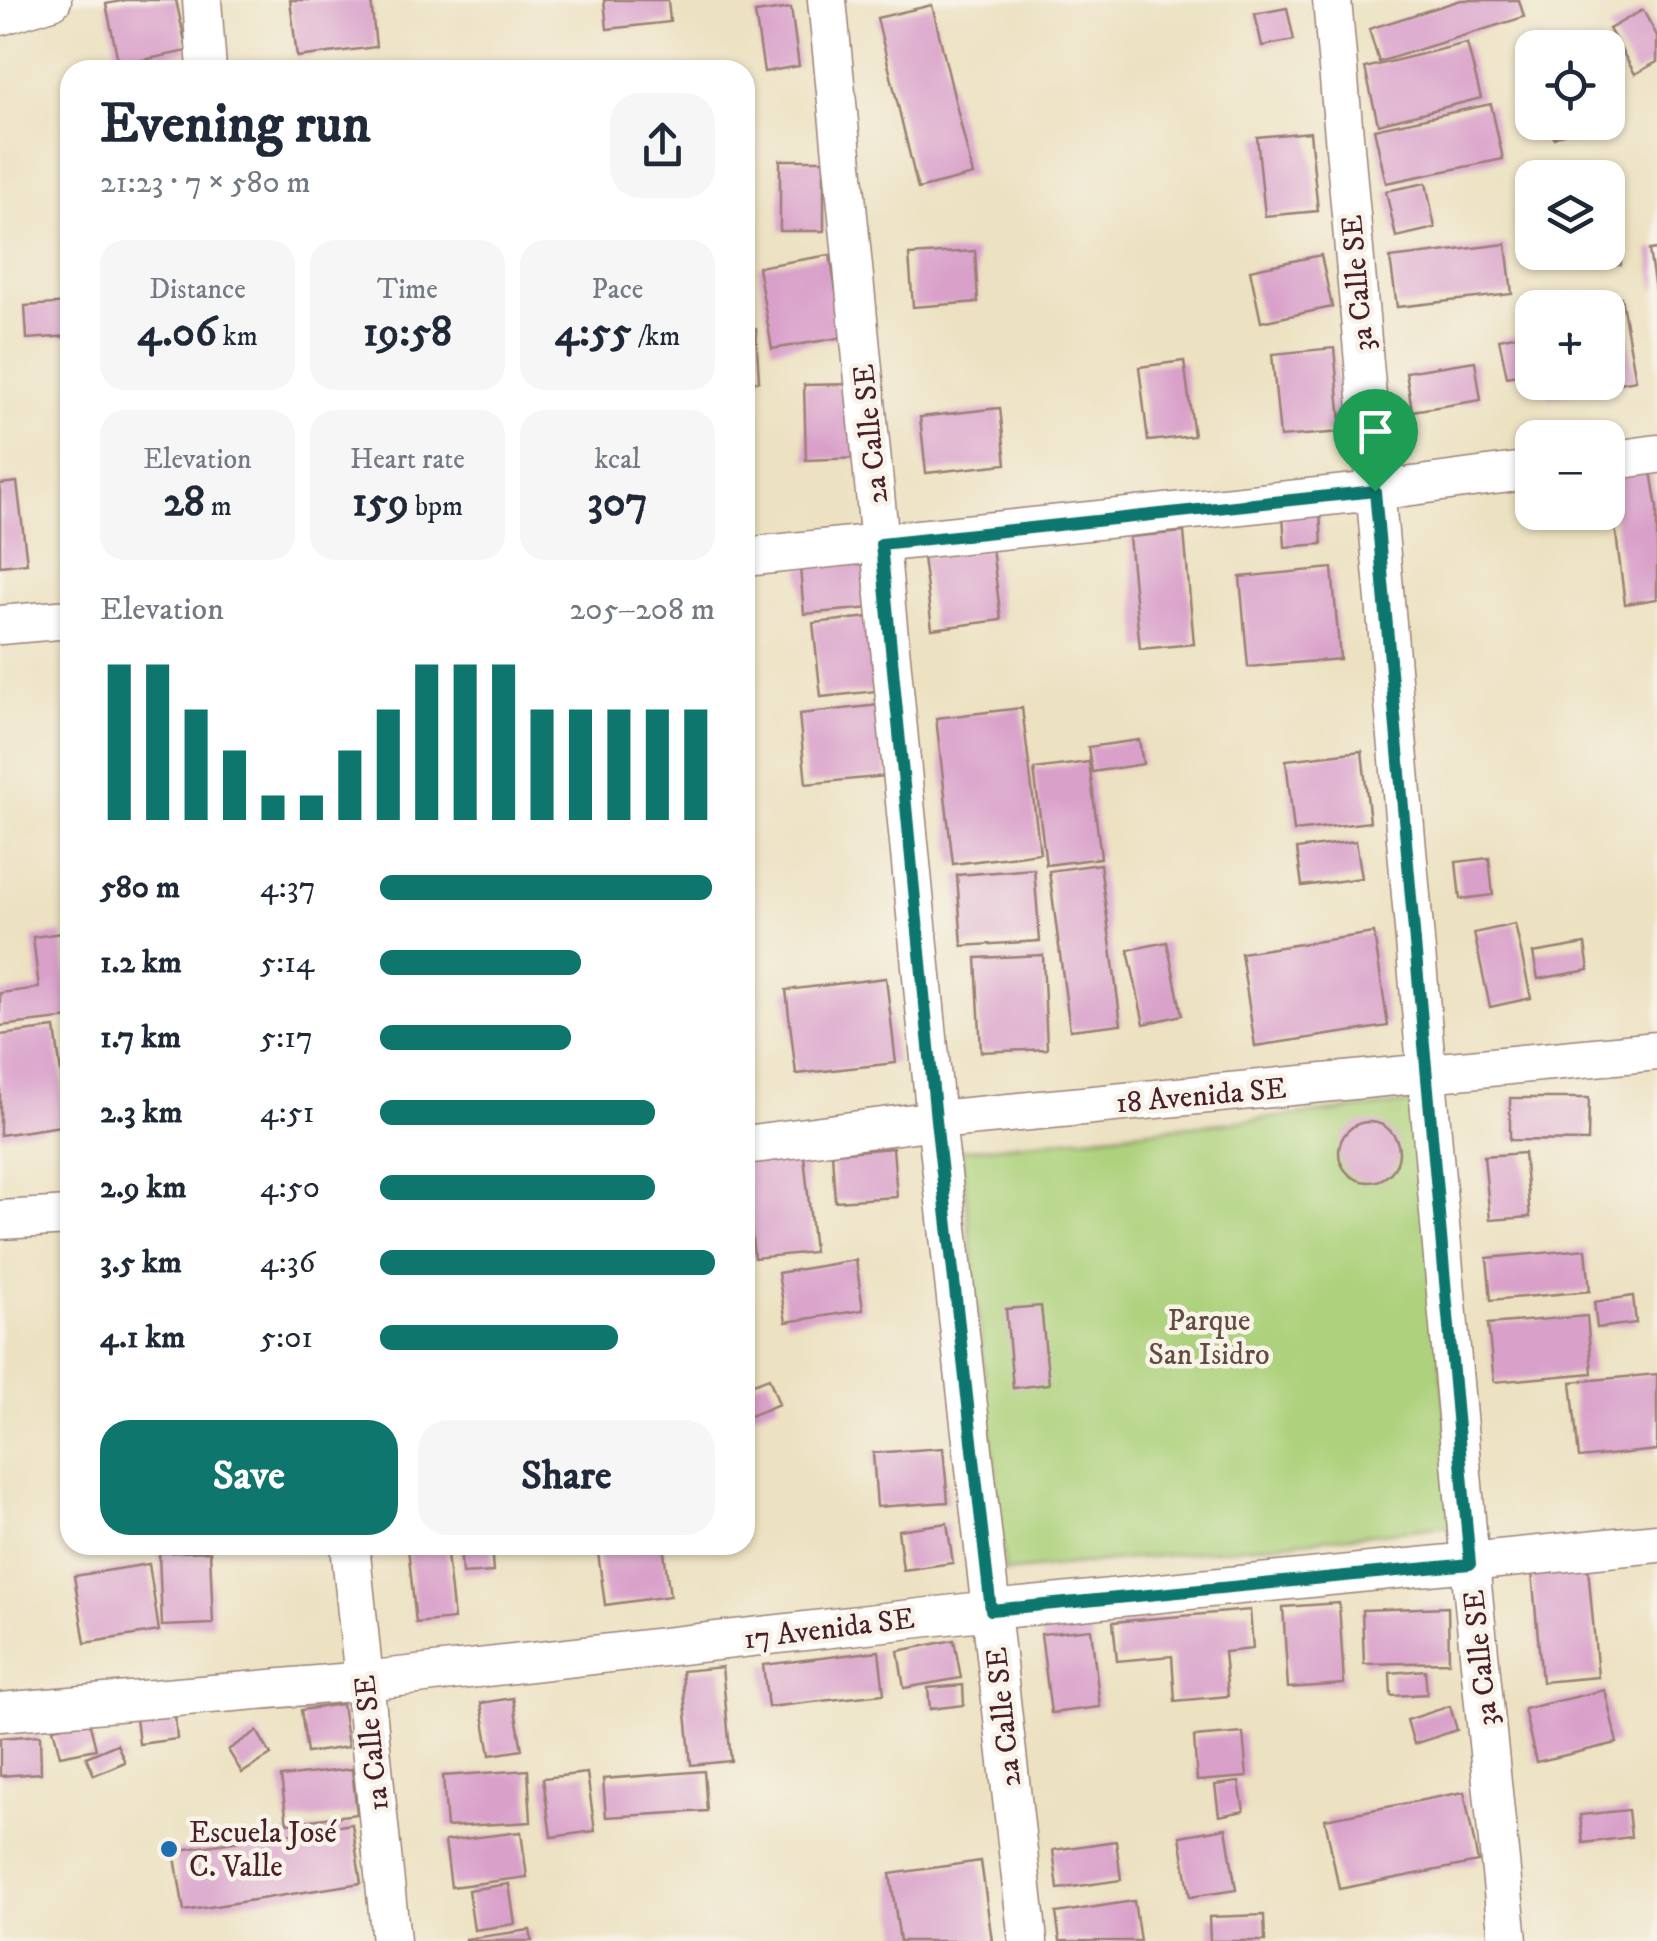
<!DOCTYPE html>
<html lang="en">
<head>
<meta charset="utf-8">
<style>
	body { margin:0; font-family:"IM FELL DW Pica",serif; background:#f6f6f7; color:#1f2937; height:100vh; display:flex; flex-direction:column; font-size:38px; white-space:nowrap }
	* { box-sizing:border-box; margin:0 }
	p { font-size:32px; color:#747a83 }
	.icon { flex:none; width:55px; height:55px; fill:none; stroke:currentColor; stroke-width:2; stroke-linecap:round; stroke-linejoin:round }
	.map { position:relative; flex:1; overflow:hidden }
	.details { position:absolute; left:60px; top:60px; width:695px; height:1495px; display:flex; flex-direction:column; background:#fff; border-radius:30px; box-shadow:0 2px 8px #0004 }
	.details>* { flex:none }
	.fabs { position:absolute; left:1515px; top:30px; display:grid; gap:20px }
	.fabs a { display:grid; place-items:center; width:110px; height:110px; border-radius:20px; background:#fff; box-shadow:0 2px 8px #0004; font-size:50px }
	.pin { position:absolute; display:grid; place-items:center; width:85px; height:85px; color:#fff; margin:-102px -42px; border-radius:50% 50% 50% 0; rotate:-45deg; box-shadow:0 0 10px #0007 }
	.pin .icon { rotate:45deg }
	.round { display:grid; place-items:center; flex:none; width:105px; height:105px; border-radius:30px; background:#f6f6f7 }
	.head { display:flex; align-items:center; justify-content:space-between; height:170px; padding:0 40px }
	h1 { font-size:55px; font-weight:800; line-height:75px }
	.stats { display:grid; grid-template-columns:repeat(3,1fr); gap:15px; height:170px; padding:10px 40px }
	.stats div { display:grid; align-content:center; border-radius:25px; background:#f6f6f7; text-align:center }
	.stats b { font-size:42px; font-weight:800 }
	.stats small { font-size:28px; font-weight:400 }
	.stats p { font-size:28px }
	.chart { height:280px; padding:20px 40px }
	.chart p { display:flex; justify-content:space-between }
	.chart svg { width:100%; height:180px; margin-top:10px; stroke:#0f766e; stroke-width:6 }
	.action { display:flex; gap:20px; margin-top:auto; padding:20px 40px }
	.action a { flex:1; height:115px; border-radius:30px; background:#0f766e; color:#fff; font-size:40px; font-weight:800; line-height:115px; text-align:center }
	.action a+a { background:#f6f6f7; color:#1f2937 }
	ul { padding:0 40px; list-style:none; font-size:32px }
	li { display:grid; grid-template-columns:160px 120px 1fr; align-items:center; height:75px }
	li i { height:25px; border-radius:12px; background:#0f766e }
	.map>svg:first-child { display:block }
</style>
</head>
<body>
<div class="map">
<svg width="1657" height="1941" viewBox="0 0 1657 1941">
	<rect width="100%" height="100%" fill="#f7f3e8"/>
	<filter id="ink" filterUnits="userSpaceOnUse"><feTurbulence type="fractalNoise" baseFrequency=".01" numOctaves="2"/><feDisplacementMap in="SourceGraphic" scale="20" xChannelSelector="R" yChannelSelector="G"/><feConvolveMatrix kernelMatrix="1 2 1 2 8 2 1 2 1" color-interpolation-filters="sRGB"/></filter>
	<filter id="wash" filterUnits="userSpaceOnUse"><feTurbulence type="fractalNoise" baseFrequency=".0048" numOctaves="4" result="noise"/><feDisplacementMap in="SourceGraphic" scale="40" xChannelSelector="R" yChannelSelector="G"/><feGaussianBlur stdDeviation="2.25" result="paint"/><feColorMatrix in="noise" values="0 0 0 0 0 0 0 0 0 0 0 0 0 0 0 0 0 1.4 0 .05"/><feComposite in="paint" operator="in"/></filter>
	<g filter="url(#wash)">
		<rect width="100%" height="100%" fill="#ece1c1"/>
		<path fill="#add17b" stroke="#7c7853" stroke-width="2.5" d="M1414,1103L1458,1525L1005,1572L961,1150Z"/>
		<g id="blocks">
			<g fill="#d9a0ca">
				<path d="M126,0H176L187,51L119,65L106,4Z"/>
				<path d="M290,0H371L376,47L297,57Z"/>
				<path d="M604,0H668L670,22L607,29Z"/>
				<path d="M1461,0H1519L1524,17L1379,62L1369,29Z"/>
				<path d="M932,5L973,175L918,189L877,18Z"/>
				<path d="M791,8L799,66L764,72L755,13Z"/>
				<path d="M1287,8L1294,40L1262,46L1255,14Z"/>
				<path d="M1643,10L1657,36V62L1635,74L1609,29Z"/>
				<path d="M1467,43L1481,98L1378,124L1365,68Z"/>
				<path d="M1491,104L1503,159L1386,183L1374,129Z"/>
				<path d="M1547,122H1589L1554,138Z"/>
				<path d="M1310,132L1318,211L1265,216L1257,137Z"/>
				<rect x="780" y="160" width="44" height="71"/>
				<path d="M1426,183L1435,228L1396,237L1386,191Z"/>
				<path d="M1608,220H1620L1621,265L1575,266L1574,252H1608Z"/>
				<path d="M1506,244L1512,294L1397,307L1390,258Z"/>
				<path d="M1657,249V290H1655L1649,250Z"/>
				<path d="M975,251L978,302L913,307L909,255Z"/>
				<path d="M830,255L844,337L772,349L758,267Z"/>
				<path d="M1321,255L1332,307L1261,322L1250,270Z"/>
				<path d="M1621,297L1636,380L1588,389L1587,382H1608V308L1575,306Z"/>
				<path d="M70,303V336L27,339L25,306Z"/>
				<path d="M756,329L759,381L745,382V330Z"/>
				<path d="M1532,332V372L1507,377L1499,339Z"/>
				<path d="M1334,348L1342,432L1280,437L1272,354Z"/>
				<path d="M1184,361L1194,436L1148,441L1139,367Z"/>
				<path d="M1475,361L1481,400L1412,411L1406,372Z"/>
				<path d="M1546,382H1577L1579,391L1549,397Z"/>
				<path d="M856,384L859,458L806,460L804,385Z"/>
				<path d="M1000,408L1006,464L926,473L920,417Z"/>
				<path d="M1650,465L1657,508V599L1625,604L1608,471Z"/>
				<path d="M17,482L27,563L0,566V484Z"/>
				<path d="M1320,511L1322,544L1285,547L1283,514Z"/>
				<path d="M1184,532L1194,644L1140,649L1129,537Z"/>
				<path d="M992,548L1001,620L932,629L923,557Z"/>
				<path d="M867,562L871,608L804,614L800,568Z"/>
				<path d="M1332,568L1340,659L1248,667L1240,577Z"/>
				<path d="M870,617L877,691L821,697L813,623Z"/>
				<path d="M879,705L887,776L806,784L799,714Z"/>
				<path d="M1022,708L1040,853L953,864L936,718Z"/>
				<path d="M1139,740L1143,764L1092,772L1088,747Z"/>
				<path d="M1362,751L1370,822L1294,831L1286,760Z"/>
				<path d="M1089,762L1101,858L1046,865L1034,769Z"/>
				<path d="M1356,841L1362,878L1302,886L1297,849Z"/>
				<path d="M1489,858L1493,895L1460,899L1456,862Z"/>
				<path d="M1100,864L1121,1024L1070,1030L1049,871Z"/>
				<path d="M1034,869L1040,941L962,946L957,875Z"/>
				<path d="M1515,924L1531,998L1490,1007L1474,933Z"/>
				<path d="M62,933L70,1018L0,1026V993L39,988L33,937Z"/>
				<path d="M1374,933L1388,1026L1255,1046L1241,953Z"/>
				<path d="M1167,942L1182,1015L1144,1024L1128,950Z"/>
				<path d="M1585,944L1589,970L1538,979L1533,953Z"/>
				<path d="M1043,955L1047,1049L981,1052L976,958Z"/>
				<path d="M886,978L896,1063L796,1074L786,990Z"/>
				<path d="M55,1028L68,1125L0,1135V1035Z"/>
				<path d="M1510,1098H1589L1588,1141L1510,1140Z"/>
				<circle cx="1369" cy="1152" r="30"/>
				<path d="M893,1148L897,1197L835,1201L832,1153Z"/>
				<path d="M1524,1153L1530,1217L1490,1220L1484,1156Z"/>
				<path d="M804,1156L814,1252L754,1258L745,1161Z"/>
				<path d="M1586,1249L1590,1291L1491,1300L1487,1258Z"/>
				<path d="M856,1260L863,1310L786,1322L778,1273Z"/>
				<path d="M1633,1296L1636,1323L1597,1328L1594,1302Z"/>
				<path d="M1041,1306L1049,1384L1013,1388L1006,1309Z"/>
				<path d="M1587,1316L1592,1373L1494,1382L1488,1324Z"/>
				<path d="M1657,1374V1450L1579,1458L1571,1382Z"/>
				<path d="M769,1378L779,1404L745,1418V1387Z"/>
				<path d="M943,1448L948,1502L877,1507L873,1453Z"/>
				<path d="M947,1523L953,1563L903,1570L898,1530Z"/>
				<path d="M446,1545L454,1619L416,1623L408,1548Z"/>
				<path d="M460,1545H491L493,1572L462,1574Z"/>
				<path d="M597,1545H663L670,1596L605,1605Z"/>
				<path d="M210,1551L213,1624L162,1626L159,1553Z"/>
				<path d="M149,1564L159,1631L85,1643L74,1576Z"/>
				<path d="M1588,1567L1598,1677L1542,1682L1532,1572Z"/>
				<path d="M1339,1603L1344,1684L1288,1688L1283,1607Z"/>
				<path d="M1448,1607L1449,1662L1364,1664L1362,1610Z"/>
				<path d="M1250,1610L1253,1649L1224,1652L1228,1696L1175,1701L1172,1656L1117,1661L1113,1622Z"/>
				<path d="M1091,1629L1100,1707L1051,1713L1041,1634Z"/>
				<path d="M954,1640L961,1678L904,1688L898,1651Z"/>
				<path d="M879,1651L884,1694L768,1707L763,1665Z"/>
				<path d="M722,1667L731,1761L691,1765L682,1671Z"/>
				<path d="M1425,1670L1427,1694L1391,1696L1390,1673Z"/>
				<path d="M963,1685L964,1705L930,1709L928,1688Z"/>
				<path d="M1605,1690L1617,1743L1536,1762L1524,1709Z"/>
				<path d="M513,1698L522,1750L490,1755L481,1703Z"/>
				<path d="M342,1704L348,1747L307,1753L301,1710Z"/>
				<path d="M1450,1706L1457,1730L1414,1744L1407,1720Z"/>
				<path d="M175,1714L177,1739L139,1744L136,1718Z"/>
				<path d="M89,1721L96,1749L60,1756L53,1728Z"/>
				<path d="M257,1731L271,1755L242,1773L228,1750Z"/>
				<path d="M1243,1733L1247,1777L1197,1781L1194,1737Z"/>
				<path d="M40,1735L41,1773L0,1776V1738Z"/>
				<path d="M117,1744L125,1762L94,1775L86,1757Z"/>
				<path d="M352,1769L357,1814L287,1823L281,1777Z"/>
				<path d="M528,1770L531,1822L447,1827L443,1776Z"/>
				<path d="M704,1771L707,1811L606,1817L603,1779Z"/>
				<path d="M587,1773L595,1831L551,1837L543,1778Z"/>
				<path d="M1239,1782L1244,1811L1219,1816L1215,1785Z"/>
				<path d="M1464,1792L1478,1862L1339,1889L1325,1819Z"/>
				<path d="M1628,1810L1631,1837L1583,1843L1580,1815Z"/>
				<path d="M352,1824L361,1883L184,1911L174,1851Z"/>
				<path d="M1226,1828L1236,1890L1190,1897L1180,1836Z"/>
				<path d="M521,1832L527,1877L451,1887L445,1841Z"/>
				<path d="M1116,1841L1121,1880L1058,1889L1053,1850Z"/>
				<path d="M981,1861L992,1941H900L890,1874Z"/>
				<path d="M509,1884L515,1924L474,1930L468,1890Z"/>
				<path d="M1134,1901L1140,1941H1060L1056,1913Z"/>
				<path d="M1264,1915L1265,1941H1210L1209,1917Z"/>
				<path d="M530,1930L532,1941H465V1939Z"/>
			</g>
		</g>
	</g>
	<g filter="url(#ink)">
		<use href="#blocks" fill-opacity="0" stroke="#9b8076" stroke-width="2.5"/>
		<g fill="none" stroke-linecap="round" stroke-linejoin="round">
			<defs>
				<g id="minor">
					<path d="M202,0L207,70"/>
					<path d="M827,0L936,1120L1028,1941"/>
					<path d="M1332,0L1470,1564L1508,1941"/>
					<path d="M0,16L52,0"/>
					<path d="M1608,461L1657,454"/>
					<path d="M745,557L1375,491L1532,470"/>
					<path d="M0,625L70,619"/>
					<path d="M745,1145L936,1120L1657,1051"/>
					<path d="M0,1220L70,1216"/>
					<path d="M350,1545L391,1941"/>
					<path d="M0,1712L364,1681L991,1610L1657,1543"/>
				</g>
			</defs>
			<use href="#minor" stroke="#9b8076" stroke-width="41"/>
			<use href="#minor" stroke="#fff" stroke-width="38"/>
		</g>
	</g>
	<g fill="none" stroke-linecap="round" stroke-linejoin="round" filter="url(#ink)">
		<defs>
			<path id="route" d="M1375,491L1470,1564L991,1610L936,1120L881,544Z"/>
		</defs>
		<use href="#route" stroke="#fff" stroke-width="20"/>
		<use href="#route" stroke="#0f766e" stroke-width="12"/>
	</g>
	<circle fill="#1f6fb2" stroke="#f7f3e8" stroke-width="4" cx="169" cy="1849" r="10"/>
	<g text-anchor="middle" stroke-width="9" stroke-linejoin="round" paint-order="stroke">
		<g font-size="30" fill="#4a1f2b" stroke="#f7f3e8">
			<text transform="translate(1357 283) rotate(-95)" y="10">3a Calle SE</text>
			<text transform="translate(870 434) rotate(-96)" y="10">2a Calle SE</text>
			<text transform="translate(1201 1095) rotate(-5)" y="10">18 Avenida SE</text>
			<text transform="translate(829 1628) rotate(-7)" y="10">17 Avenida SE</text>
			<text transform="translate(1480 1658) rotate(-96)" y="10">3a Calle SE</text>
			<text transform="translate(1003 1717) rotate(-96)" y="10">2a Calle SE</text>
			<text transform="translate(371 1743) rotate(-96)" y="10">1a Calle SE</text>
		</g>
		<g font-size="30" fill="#634c3f" stroke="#f7f3e8">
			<text x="1209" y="1330">Parque<tspan x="1209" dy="34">San Isidro</tspan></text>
		</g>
		<g font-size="30" fill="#4a1f2b" stroke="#f7f3e8" text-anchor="start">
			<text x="189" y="1842">Escuela José<tspan x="189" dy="34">C. Valle</tspan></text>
		</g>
	</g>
</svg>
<div class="fabs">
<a><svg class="icon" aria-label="locate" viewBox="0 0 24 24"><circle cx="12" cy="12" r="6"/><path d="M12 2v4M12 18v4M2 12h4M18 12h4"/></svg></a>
<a><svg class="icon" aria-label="layers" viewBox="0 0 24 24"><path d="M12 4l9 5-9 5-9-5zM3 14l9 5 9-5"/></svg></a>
<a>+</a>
<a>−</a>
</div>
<div class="pin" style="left:1375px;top:491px;background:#1e9e55"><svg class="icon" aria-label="arrive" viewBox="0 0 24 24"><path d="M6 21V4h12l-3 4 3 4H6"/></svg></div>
<section class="details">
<div class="head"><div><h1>Evening run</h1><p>21:23 · 7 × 580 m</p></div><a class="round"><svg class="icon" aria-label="share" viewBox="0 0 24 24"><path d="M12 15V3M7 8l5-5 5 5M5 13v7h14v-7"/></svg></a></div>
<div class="stats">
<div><p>Distance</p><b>4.06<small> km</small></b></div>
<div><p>Time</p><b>19:58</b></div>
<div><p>Pace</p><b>4:55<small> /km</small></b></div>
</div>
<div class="stats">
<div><p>Elevation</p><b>28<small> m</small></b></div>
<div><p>Heart rate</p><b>159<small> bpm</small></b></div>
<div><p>kcal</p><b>307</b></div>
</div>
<div class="chart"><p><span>Elevation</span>205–208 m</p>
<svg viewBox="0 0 160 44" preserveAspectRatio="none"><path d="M5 44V6M15 44V6M25 44V17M35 44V27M45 44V38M55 44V38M65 44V27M75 44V17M85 44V6M95 44V6M105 44V6M115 44V17M125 44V17M135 44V17M145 44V17M155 44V17"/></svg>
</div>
<ul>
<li><b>580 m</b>4:37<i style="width:99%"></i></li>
<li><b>1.2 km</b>5:14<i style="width:60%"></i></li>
<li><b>1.7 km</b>5:17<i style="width:57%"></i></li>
<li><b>2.3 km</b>4:51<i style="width:82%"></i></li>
<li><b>2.9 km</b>4:50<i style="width:82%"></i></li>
<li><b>3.5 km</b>4:36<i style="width:100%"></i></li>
<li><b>4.1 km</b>5:01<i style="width:71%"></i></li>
</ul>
<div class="action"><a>Save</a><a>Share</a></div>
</section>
</div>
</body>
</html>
